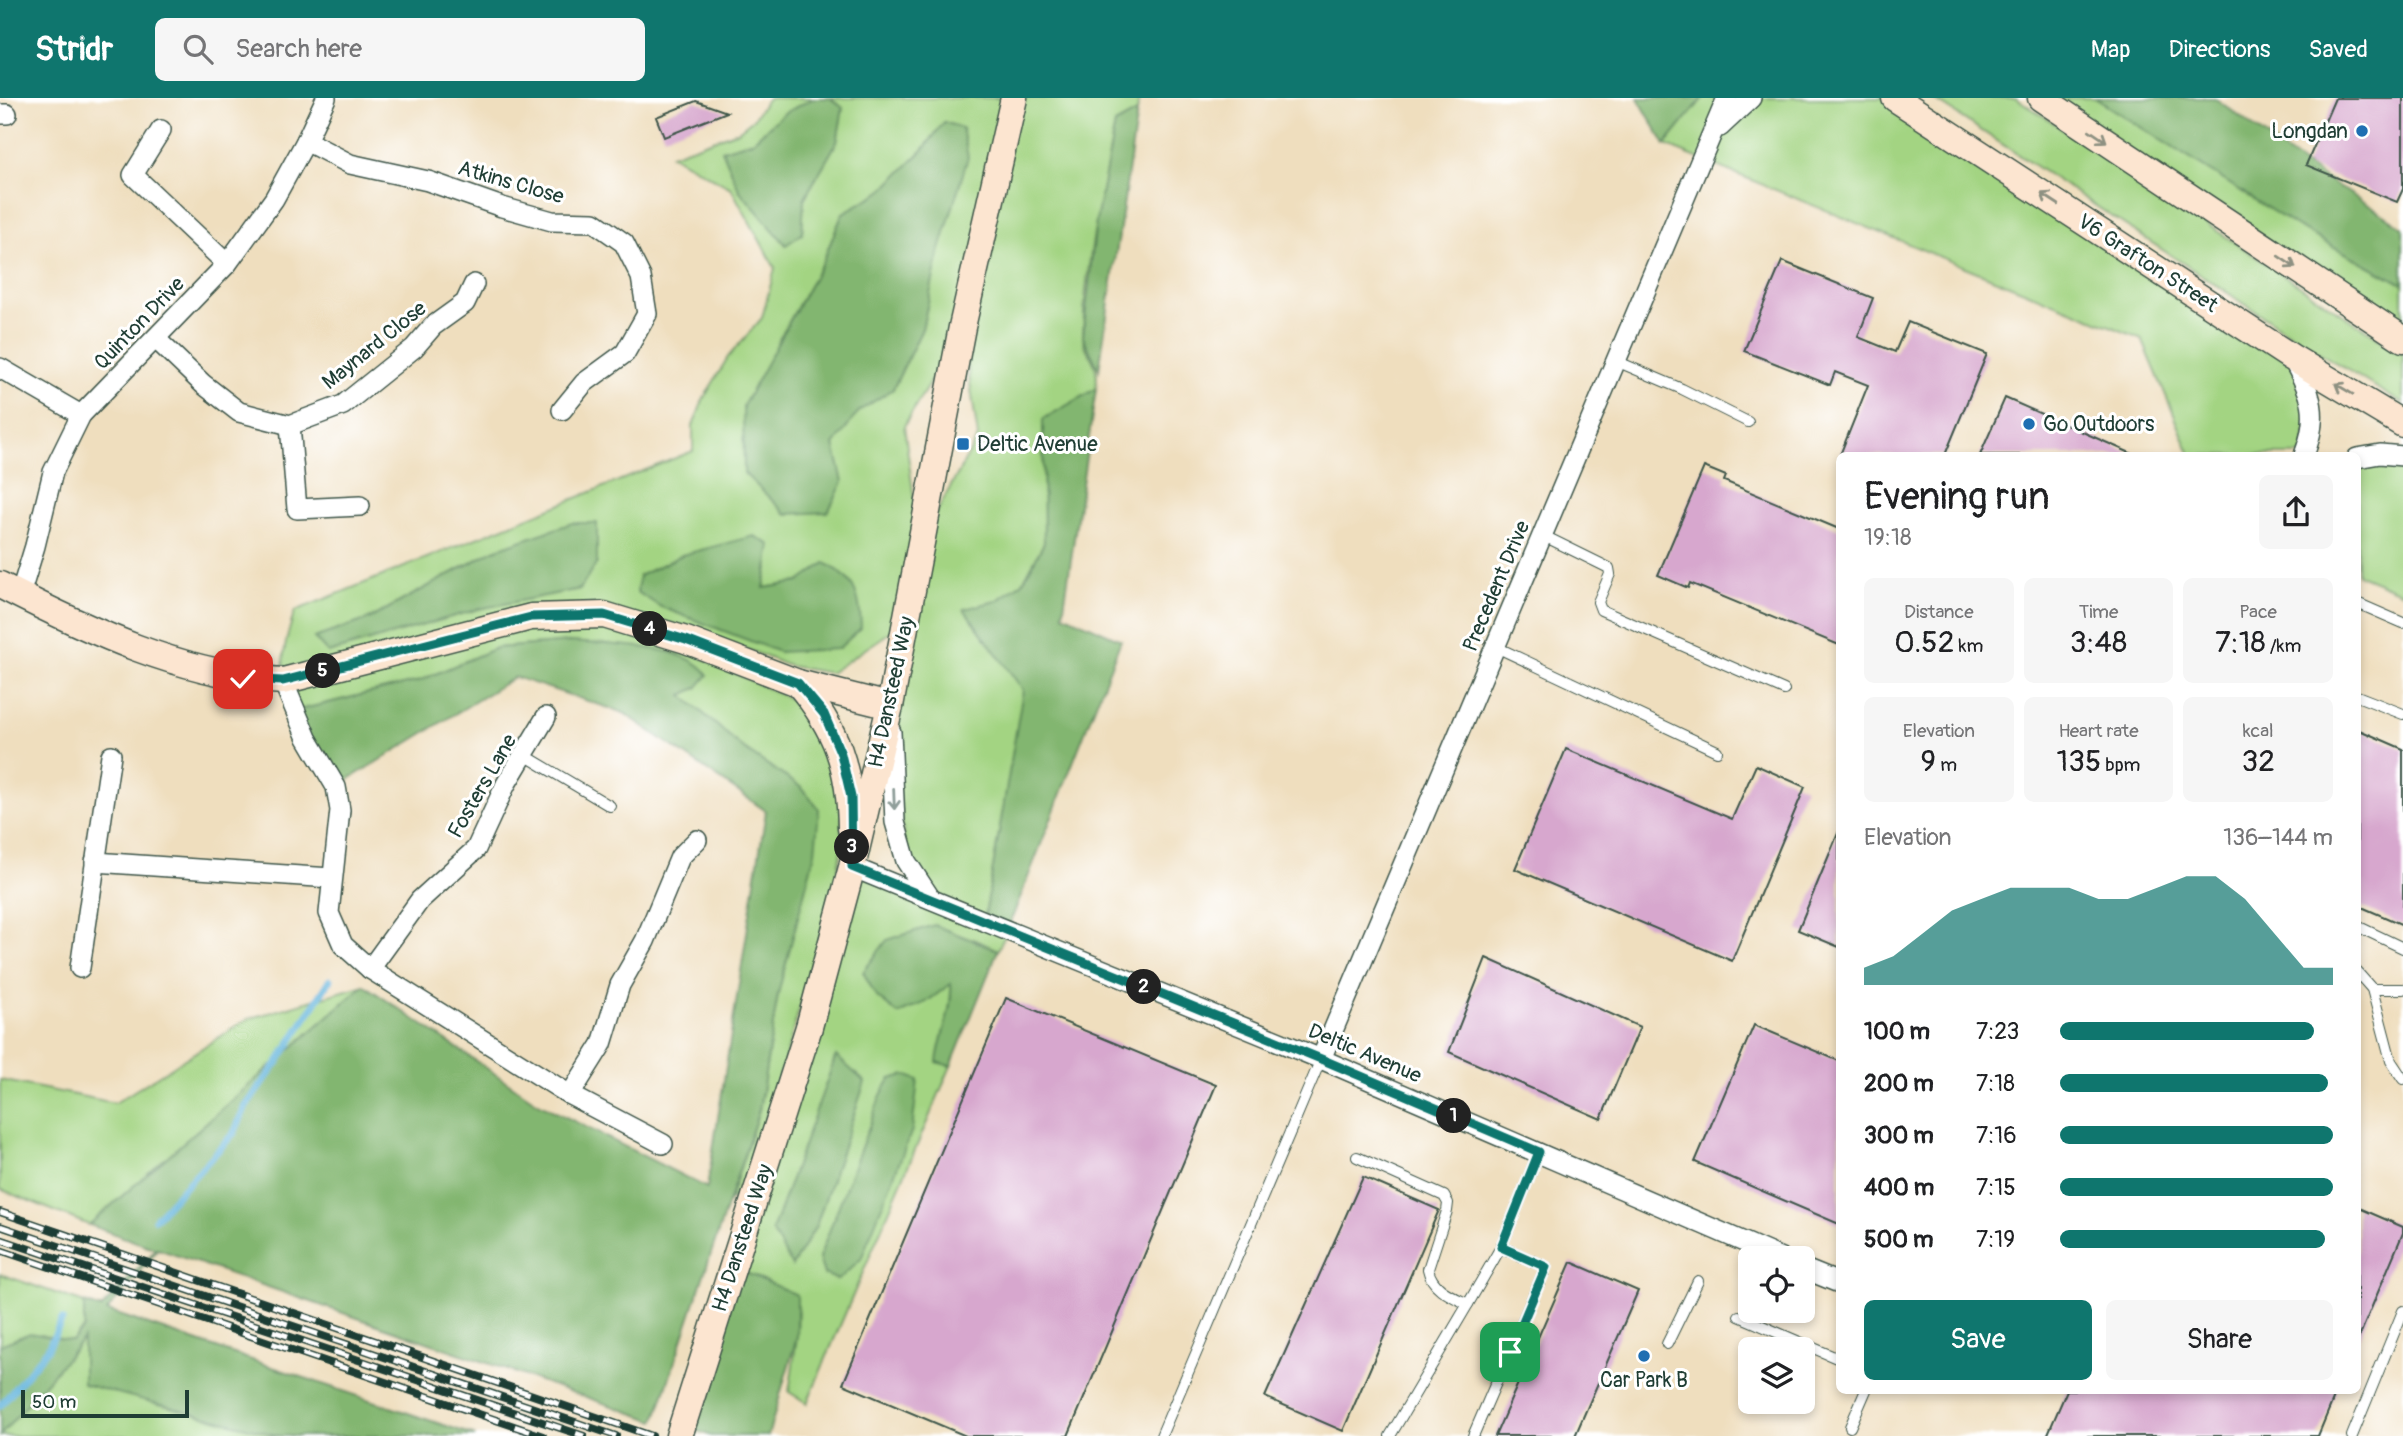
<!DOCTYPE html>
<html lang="en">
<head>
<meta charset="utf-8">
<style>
	body { margin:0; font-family:Pangolin,sans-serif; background:#f6f6f6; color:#202124; height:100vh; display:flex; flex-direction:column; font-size:26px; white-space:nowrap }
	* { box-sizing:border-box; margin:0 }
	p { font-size:23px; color:#757577 }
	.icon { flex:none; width:38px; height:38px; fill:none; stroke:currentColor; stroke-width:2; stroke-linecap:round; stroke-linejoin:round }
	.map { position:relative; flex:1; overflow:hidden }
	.details { position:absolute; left:1836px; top:354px; width:525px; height:942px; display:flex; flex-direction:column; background:#fff; border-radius:10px; box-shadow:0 4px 10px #0003 }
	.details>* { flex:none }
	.controls { position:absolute; left:1738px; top:1148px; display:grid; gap:14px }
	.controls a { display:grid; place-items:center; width:77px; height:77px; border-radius:10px; background:#fff; box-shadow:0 4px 10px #0003; font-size:35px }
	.scale { position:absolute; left:21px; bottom:18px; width:168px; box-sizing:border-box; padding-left:7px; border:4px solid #1f3d34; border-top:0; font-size:19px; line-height:24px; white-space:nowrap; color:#1f3d34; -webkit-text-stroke:5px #fff; paint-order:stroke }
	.pin { position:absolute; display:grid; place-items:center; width:60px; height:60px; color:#fff; margin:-30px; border-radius:14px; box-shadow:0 4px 10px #0006 }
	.km { position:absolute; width:35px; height:35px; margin:-18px; border-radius:50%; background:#222; color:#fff; font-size:19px; line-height:35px; text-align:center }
	.round { display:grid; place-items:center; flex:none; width:74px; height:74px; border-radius:10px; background:#f6f6f6 }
	.summary { display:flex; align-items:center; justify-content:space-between; height:119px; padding:0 28px }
	h1 { font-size:38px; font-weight:600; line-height:52px }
	.metrics { display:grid; grid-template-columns:repeat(3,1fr); gap:10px; height:119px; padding:7px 28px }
	.metrics div { display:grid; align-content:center; border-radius:10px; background:#f6f6f6; text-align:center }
	.metrics b { font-size:30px; font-weight:600 }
	.metrics small { font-size:19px; font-weight:400 }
	.metrics p { font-size:19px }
	.chart { height:196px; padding:14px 28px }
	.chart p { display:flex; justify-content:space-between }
	.chart svg { width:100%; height:126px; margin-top:7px; fill:#0f766e; opacity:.7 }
	.primary-button { display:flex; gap:14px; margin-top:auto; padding:14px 28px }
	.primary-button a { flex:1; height:80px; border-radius:10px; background:#0f766e; color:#fff; font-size:28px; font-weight:600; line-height:80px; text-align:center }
	.primary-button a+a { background:#f6f6f6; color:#202124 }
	ul { padding:0 28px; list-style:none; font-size:23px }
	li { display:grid; grid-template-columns:112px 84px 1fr; align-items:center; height:52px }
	li i { height:18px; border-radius:9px; background:#0f766e }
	header { display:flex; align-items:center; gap:42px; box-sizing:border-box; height:98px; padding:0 35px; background:#0f766e; color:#fff }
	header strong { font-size:33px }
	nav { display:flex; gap:38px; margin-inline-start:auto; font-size:24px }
	.search { width:490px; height:63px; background:#f6f6f6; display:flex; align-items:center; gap:18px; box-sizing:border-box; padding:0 24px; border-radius:10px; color:#757577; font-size:26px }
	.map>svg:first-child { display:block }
</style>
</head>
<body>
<header>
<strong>Stridr</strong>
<div class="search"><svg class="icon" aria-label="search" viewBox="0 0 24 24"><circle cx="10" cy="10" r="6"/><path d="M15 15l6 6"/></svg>Search here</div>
<nav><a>Map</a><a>Directions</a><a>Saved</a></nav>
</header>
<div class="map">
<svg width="2403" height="1338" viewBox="0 0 2403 1338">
	<rect width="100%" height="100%" fill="#fff"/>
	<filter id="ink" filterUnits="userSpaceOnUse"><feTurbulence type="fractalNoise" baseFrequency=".0143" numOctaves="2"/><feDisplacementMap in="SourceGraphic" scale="14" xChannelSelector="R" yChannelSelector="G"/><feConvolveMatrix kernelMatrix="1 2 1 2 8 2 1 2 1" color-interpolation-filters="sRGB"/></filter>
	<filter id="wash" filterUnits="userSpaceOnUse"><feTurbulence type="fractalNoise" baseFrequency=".00686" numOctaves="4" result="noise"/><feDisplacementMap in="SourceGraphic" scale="28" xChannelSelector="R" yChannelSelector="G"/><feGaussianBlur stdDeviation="1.57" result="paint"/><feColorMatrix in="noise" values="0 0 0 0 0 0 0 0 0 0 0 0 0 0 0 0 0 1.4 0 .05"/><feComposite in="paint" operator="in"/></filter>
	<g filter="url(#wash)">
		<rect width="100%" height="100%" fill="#efdebe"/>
		<g fill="#a3d482" stroke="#61885b" stroke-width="2" fill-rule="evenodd">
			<path d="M768,0H814L784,15L753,43L723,52C747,109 748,107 802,136L804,101L837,44L843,10L830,0H1139L1137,14L1115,26C1102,95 1085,165 1083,235C1082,255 1101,260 1096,291L1043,321L1044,445L1023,484L996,503L965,512L1024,592L984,823L1007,833L998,852L973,841L926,904L951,885C952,918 941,933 938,964L951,968L807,1305L789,1294L797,1239L798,1208L733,1169L852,769L928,798L906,763L890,608L905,524L830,575L789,568L689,528L608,517L795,603L811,616L843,691L841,752L837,778L785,961L739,1099L730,1102L759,1012L778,896L802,690L744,651L681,597L697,590L679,556L570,544L496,550L419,583L295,613C278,572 281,555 295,513L693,353V328L703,302L728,259L762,220L775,170L731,90L671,57L738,33L753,21ZM944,25L939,155L922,231L893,291L859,312L834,347L843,384L777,245L823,163L843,115L882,93L923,52ZM962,230L978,339L920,444L904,328ZM716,450L769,466L764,490L799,484L779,554L639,478L682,457ZM494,452L580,491L315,540L369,521ZM835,959L816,1128L792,1167L815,1021ZM847,1090L824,1176L819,1160Z"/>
			<path d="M1703,0H1727L1715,32L1751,0H1893L2291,259L2309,291L2304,357H2191L2142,241L1665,47Z"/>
			<path d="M1932,0H2016L2403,256V306L2310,249Z"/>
			<path d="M2041,0H2095L2299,130L2403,186V224L2345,203Z"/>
			<path d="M2403,358V495L2357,476V360Z"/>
			<path d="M364,887L89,1127L0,1091V982L115,1005L248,921Z"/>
			<path d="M0,1176L472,1338H0Z"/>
		</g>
		<g fill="#82b670" stroke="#507a52" stroke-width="2">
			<path d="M814,0H830L843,10L837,44L804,101L802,136L786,147L739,92L722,52L753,43L784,15Z"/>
			<path d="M1638,0H1703L1665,47Z"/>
			<path d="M2095,0H2215L2300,64L2403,129V186L2299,130Z"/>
			<path d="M1137,14L1099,272L1083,239L1096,123L1115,26Z"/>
			<path d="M944,24L962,30L968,59L939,155L922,231L893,291L859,313L834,347L843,384L828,414L786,416L744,375L743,308L823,163L843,115L882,93L923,52Z"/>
			<path d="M1096,291L1063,516L1121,542L1007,833L984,823L1023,592L964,511L996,503L1023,484L1044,445L1043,321Z"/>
			<path d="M572,425H597V465L580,491L479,511L328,555L314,540L369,521L494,452Z"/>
			<path d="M754,438L771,447L764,490L799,484L825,465C856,481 860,497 861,530L838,551L779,554L661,509L637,494L639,478L682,457Z"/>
			<path d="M570,544C606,547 688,545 708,577L697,590L682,597L744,651L802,690L819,711L815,754L778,896L759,1012L655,1323L158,1151L107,1213L476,1338H280L83,1286V1241L0,1338V1247L30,1235L72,1243L84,1230V1205L101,1211L156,1151L89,1127L364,887L538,1005L707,1090L766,713L624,615L515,579L336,689L295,613L419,583L496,550Z"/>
			<path d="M934,827L998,852L951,968L937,964C940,936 953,914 951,886L926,904L898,916L876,898L863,874L887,842Z"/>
			<path d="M836,958L865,984L816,1128L792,1168L772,1133Z"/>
			<path d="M905,977L918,982L912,1032L861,1161L838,1182L824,1176L819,1160L881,997L890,981Z"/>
			<path d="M733,1169L797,1197V1239L768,1338H711L682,1327Z"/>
		</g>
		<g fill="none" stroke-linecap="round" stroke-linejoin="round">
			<g stroke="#5fb2db" stroke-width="7">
				<path d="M155,1121L234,1035L246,1008L278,964L330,882"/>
				<path d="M0,1308L47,1252L62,1222"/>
			</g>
		</g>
		<g id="blocks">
			<g fill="#d7a7ce">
				<path d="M2335,0H2403V91L2397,104L2306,67Z"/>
				<path d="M696,3L727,14L664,39L656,19Z"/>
				<path d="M1782,163L1873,200L1858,239L1895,254L1908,224L1987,256L1945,357H1840L1868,287L1835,274L1830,287L1744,253Z"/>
				<path d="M2005,300L2135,357H1980Z"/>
				<path d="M1704,369L1726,378L1724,383L1839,431V547L1690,485L1688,490L1658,477Z"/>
				<path d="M2357,631L2403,651V827L2357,807Z"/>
				<path d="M1566,651L1732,721L1756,667L1805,689L1732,863L1515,771Z"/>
				<path d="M1839,733V849L1798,832Z"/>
				<path d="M1486,860L1640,929L1601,1021L1449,954Z"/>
				<path d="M1006,900L1216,987L1068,1338H966L843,1286Z"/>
				<path d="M1754,927L1839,963V1126L1695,1064Z"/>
				<path d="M1363,1079L1439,1112L1343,1333L1265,1299Z"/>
				<path d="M2357,1109L2403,1129V1135L2357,1244Z"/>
				<path d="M1571,1164L1638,1193L1575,1338H1495Z"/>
				<path d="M2067,1292H2337L2318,1338H2047Z"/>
			</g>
		</g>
	</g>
	<g filter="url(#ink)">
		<use href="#blocks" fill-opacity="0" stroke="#3e5549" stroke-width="2"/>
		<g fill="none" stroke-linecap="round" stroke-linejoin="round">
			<defs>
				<g id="lane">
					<path d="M1616,263L1682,291L1748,324"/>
					<path d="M1542,437L1609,470L1610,476L1598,504L1601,512L1784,592"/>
					<path d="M2357,505L2403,525"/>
					<path d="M1494,548L1717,653"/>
					<path d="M2357,598L2403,616"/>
					<path d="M526,658L610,708"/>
					<path d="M2357,828L2403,850"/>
					<path d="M2357,874L2372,891L2391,963L2403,981"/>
					<path d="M2372,891H2403"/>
					<path d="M1357,1059L1444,1098L1448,1105L1447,1113L1428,1171C1432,1191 1451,1198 1468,1206L1501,1149L1539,1054"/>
					<path d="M1739,1218L1839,1261"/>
					<path d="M1667,1246L1698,1183"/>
					<path d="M1850,1329L1866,1292"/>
					<path d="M1161,1338L1321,961"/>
					<path d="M1390,1338L1468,1206"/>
					<path d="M1473,1338L1546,1169L1501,1149"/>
					<path d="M2352,1338L2403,1213"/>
				</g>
				<g id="street">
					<path d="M0,16H7"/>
					<path d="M1720,29L1751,0"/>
					<path d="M161,32L133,77L227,166"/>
					<path d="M306,43L350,66L428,83L502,109L552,123L594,124L624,145L641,179L647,216L625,255L584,285L562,312"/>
					<path d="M156,241L203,286L239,314L290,327L343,307L414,250L433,228L465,205L474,186"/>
					<path d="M2292,260C2312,297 2320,316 2304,357"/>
					<path d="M0,270L81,317"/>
					<path d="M290,327L297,411L360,408"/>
					<path d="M2357,360L2380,356L2403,358"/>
					<path d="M20,497L35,448L53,374L81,317L227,166L274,101L306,43L326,0"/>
					<path d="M283,583L307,640L336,689L340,712L329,815L343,847L370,871L570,997L663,1046"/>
					<path d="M891,634L895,724L906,763L929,798"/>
					<path d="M95,764L331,780"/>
					<path d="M852,769L1321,961L1781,1160"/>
					<path d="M80,870L111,657"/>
					<path d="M370,871L420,802L476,751L506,686L546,619"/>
					<path d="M1321,961L1727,0"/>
					<path d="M570,997L602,946L620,887L645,843L680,759L697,742"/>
					<path d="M1802,1170L1839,1185"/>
				</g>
				<g id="secondary">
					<path d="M1895,0L2291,259L2403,326"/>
					<path d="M2041,0L2403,241"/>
					<path d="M0,487C89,533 182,577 283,583L531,519L604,517L686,542L798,585L890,608"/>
					<path d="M798,585C837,632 850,669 851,730"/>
					<path d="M679,1338L809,929L852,769L890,608L962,229L1014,0"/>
				</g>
			</defs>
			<use href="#lane" stroke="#3e5549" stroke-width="12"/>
			<use href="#street" stroke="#3e5549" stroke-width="22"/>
			<use href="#secondary" stroke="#3e5549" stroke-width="29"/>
			<use href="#lane" stroke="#fff" stroke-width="10"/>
			<use href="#street" stroke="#fff" stroke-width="19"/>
			<use href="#secondary" stroke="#fce5d0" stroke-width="26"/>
			<defs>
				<g id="rail">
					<path d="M0,1114L652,1338"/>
					<path d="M0,1128L616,1338"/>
					<path d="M0,1141L584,1338"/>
					<path d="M0,1152L543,1338"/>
				</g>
			</defs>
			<use href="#rail" stroke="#1f3d34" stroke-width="8"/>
			<use href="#rail" stroke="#fff" stroke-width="5" stroke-dasharray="16" stroke-linecap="butt"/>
		</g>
		<defs><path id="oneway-shaft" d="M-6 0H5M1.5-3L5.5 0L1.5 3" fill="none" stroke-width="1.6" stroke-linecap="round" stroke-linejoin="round" transform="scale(1.75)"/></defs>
		<g stroke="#8e9182">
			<use href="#oneway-shaft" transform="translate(2098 38) rotate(34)"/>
			<use href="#oneway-shaft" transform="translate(2050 101) rotate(-147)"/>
			<use href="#oneway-shaft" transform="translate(2287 164) rotate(34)"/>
			<use href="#oneway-shaft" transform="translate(2344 291) rotate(-149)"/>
		</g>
		<use stroke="#8f9e9a" href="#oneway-shaft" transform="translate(894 701) rotate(88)"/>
	</g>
	<g fill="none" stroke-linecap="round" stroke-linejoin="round" filter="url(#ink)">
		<defs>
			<path id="route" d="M243,581L283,583L531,519L604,517L686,542L798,585L824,616L841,656L851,699L852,769L1321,961L1539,1054L1501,1149L1546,1169L1510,1254"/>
		</defs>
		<use href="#route" stroke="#fff" stroke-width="14"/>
		<use href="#route" stroke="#0f766e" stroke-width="9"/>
	</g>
	<g fill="#1f6fb2" stroke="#fff" stroke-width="2.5">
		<circle cx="2362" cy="33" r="7"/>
		<circle cx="2029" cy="326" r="7"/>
		<rect x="956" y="339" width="14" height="14" rx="3.5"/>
		<circle cx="1644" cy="1258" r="7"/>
	</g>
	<g text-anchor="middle" stroke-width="6" stroke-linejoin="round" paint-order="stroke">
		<g font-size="21" fill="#1f3d34" stroke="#fff" text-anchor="start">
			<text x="2348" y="40" text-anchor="end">Longdan</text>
			<text x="2043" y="333">Go Outdoors</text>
			<text x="977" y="353">Deltic Avenue</text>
			<text x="1644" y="1289" text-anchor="middle">Car Park B</text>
		</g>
		<g font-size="21" fill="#1f3d34" stroke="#fff">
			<text transform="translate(511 84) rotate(16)" y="7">Atkins Close</text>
			<text transform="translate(2148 165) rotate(33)" y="7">V6 Grafton Street</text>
			<text transform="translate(139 225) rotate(-46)" y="7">Quinton Drive</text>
			<text transform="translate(374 247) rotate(-39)" y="7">Maynard Close</text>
			<text transform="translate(1496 488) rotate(-67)" y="7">Precedent Drive</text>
			<text transform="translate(891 594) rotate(-78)" y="7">H4 Dansteed Way</text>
			<text transform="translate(482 688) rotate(-60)" y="7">Fosters Lane</text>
			<text transform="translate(1365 955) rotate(23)" y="7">Deltic Avenue</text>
			<text transform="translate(742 1140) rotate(-72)" y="7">H4 Dansteed Way</text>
		</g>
	</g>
</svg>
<div class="controls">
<a><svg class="icon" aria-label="locate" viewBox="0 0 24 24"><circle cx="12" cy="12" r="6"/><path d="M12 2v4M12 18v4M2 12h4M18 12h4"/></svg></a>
<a><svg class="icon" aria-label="layers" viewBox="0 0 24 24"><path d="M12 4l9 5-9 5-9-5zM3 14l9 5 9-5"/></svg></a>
</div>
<div class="scale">50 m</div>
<div class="pin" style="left:1510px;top:1254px;background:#1e9e55"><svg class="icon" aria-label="arrive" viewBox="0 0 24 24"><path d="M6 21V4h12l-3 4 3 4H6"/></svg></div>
<div class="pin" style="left:243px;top:581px;background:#d93025"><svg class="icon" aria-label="check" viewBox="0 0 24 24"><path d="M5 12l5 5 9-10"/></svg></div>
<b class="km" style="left:1454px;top:1018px">1</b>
<b class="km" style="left:1144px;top:889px">2</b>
<b class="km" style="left:852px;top:749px">3</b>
<b class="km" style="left:650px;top:531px">4</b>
<b class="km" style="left:323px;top:573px">5</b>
<section class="details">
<div class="summary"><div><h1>Evening run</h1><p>19:18</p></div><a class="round"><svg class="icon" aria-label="share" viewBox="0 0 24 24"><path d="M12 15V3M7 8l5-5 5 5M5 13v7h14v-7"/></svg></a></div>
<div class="metrics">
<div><p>Distance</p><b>0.52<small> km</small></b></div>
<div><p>Time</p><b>3:48</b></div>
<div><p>Pace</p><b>7:18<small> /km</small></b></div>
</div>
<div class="metrics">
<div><p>Elevation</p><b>9<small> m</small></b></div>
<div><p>Heart rate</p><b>135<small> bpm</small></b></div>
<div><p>kcal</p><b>32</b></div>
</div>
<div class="chart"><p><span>Elevation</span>136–144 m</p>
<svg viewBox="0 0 160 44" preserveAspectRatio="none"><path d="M0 44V38L10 34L20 26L30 18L40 14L50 10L60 10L70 10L80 14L90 14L100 10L110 6L120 6L130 14L140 26L150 38L160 38V44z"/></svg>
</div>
<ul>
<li><b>100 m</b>7:23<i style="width:93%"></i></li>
<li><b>200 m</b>7:18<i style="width:98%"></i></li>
<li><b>300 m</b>7:16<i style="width:100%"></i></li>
<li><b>400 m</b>7:15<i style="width:100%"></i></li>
<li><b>500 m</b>7:19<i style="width:97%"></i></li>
</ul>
<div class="primary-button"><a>Save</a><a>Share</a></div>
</section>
</div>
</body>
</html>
